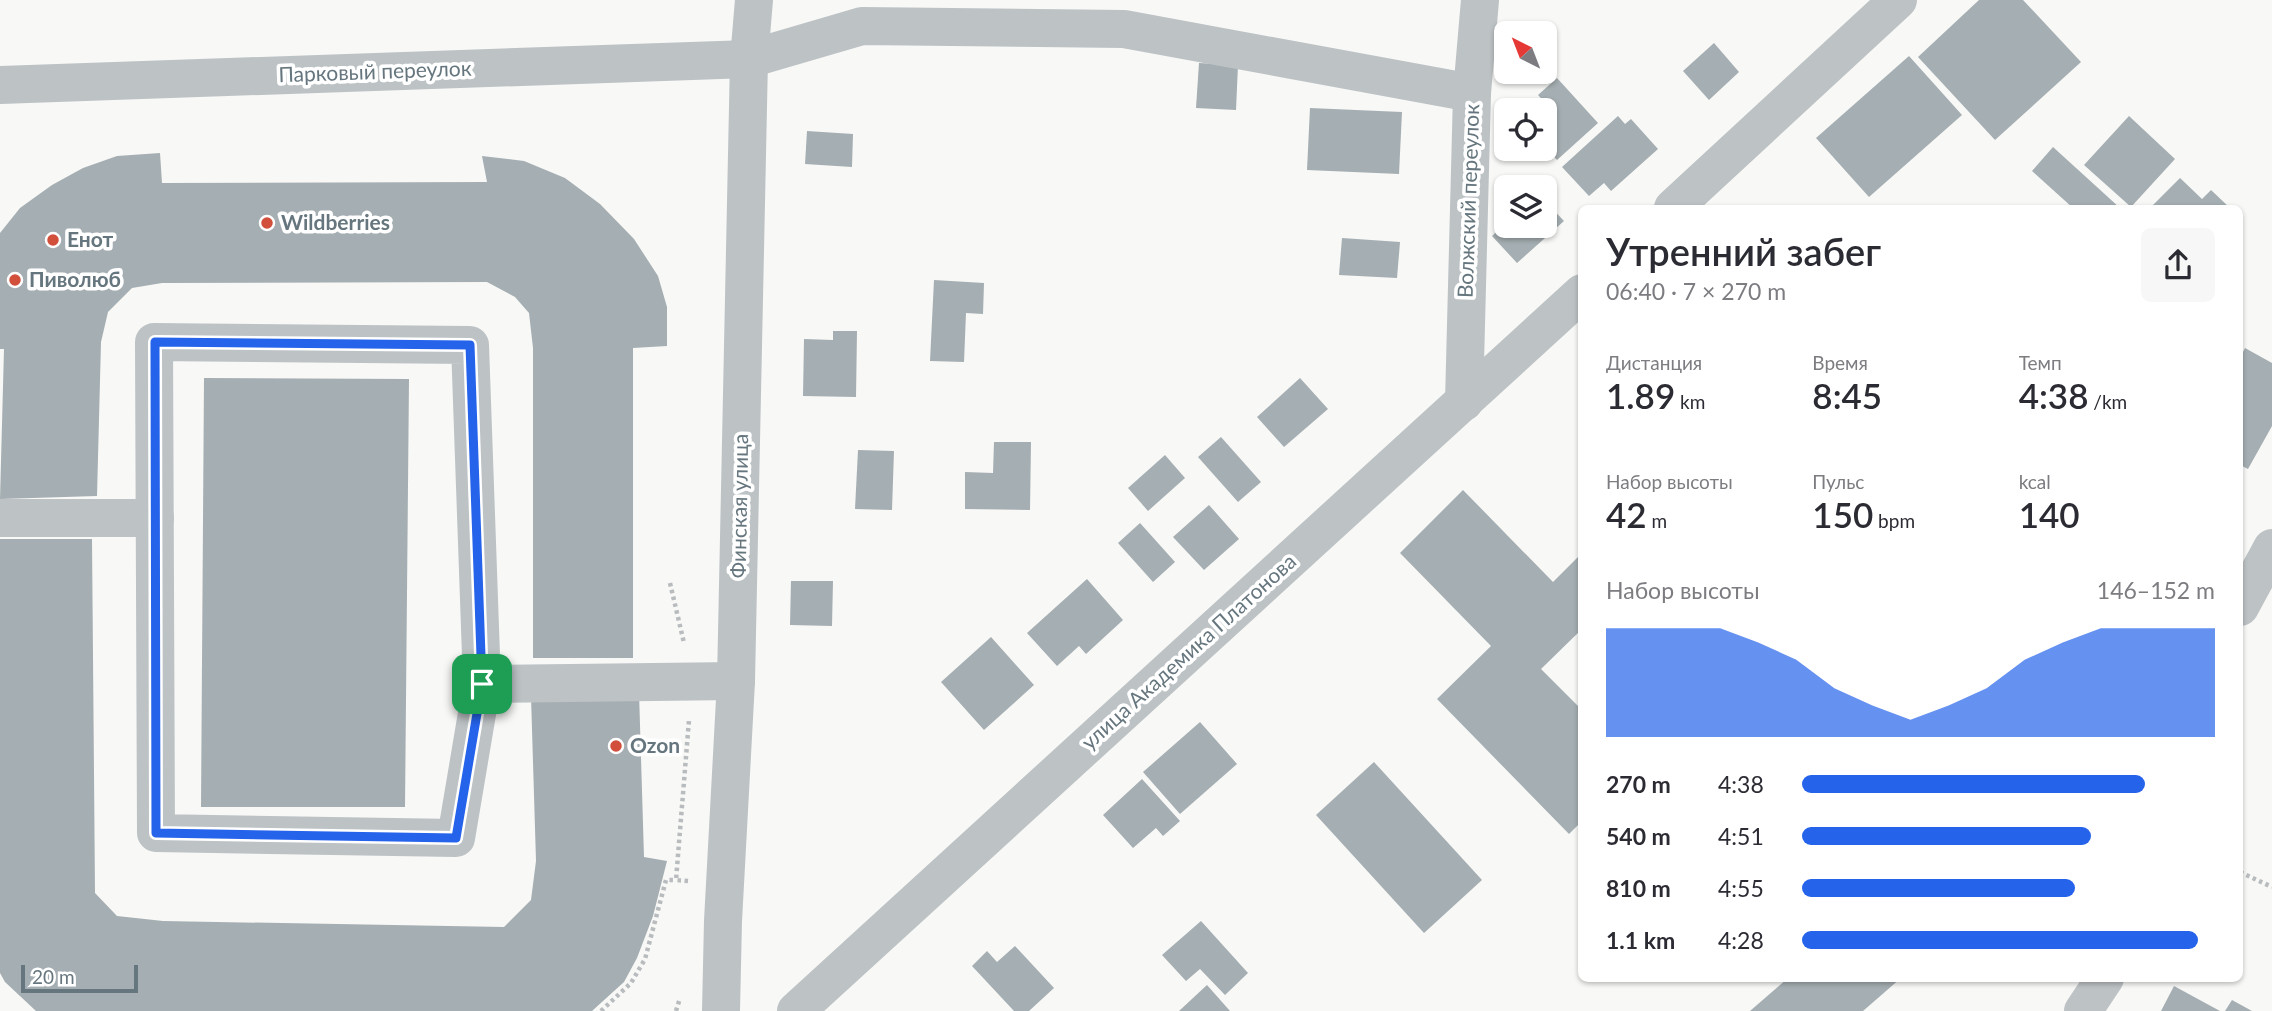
<!DOCTYPE html>
<html lang="ru">
<head>
<meta charset="utf-8">
<style>
	body { margin:0; font-family:Lato,sans-serif; background:#f7f7f7; color:#2b2b33; height:100vh; display:flex; flex-direction:column; font-size:26px; white-space:nowrap }
	* { box-sizing:border-box; margin:0 }
	p { font-size:23px; color:#7c7c81 }
	.icon { flex:none; width:38px; height:38px; fill:none; stroke:currentColor; stroke-width:2; stroke-linecap:round; stroke-linejoin:round }
	.map { position:relative; flex:1; overflow:hidden }
	.panel { position:absolute; left:1578px; top:205px; width:665px; height:777px; display:flex; flex-direction:column; background:#fff; border-radius:10px; box-shadow:0 2px 5px #0004 }
	.panel>* { flex:none }
	.needle { width:46px; rotate:318deg }
	.tools { position:absolute; left:1494px; top:21px; display:grid; gap:14px }
	.tools a { display:grid; place-items:center; width:63px; height:63px; border-radius:10px; background:#fff; box-shadow:0 2px 5px #0004; font-size:35px }
	.scale { position:absolute; left:21px; bottom:18px; width:117px; box-sizing:border-box; padding-left:7px; border:4px solid #66767e; border-top:0; font-size:19px; line-height:24px; white-space:nowrap; color:#66767e; -webkit-text-stroke:5px #fff; paint-order:stroke }
	.pin { position:absolute; display:grid; place-items:center; width:60px; height:60px; color:#fff; margin:-30px; border-radius:14px; box-shadow:0 4px 10px #0006 }
	.round { display:grid; place-items:center; flex:none; width:74px; height:74px; border-radius:10px; background:#f7f7f7 }
	.summary { display:flex; align-items:center; justify-content:space-between; height:119px; padding:0 28px }
	h1 { font-size:38px; font-weight:600; line-height:52px }
	.stats { display:grid; grid-template-columns:repeat(3,1fr); gap:10px; height:119px; padding:7px 28px }
	.stats div { display:grid; align-content:center }
	.stats b { font-size:35px; font-weight:600 }
	.stats small { font-size:19px; font-weight:400 }
	.stats p { font-size:19px }
	.chart { height:196px; padding:14px 28px }
	.chart p { display:flex; justify-content:space-between }
	.chart svg { width:100%; height:126px; margin-top:7px; fill:#2563eb; opacity:.7 }
	ul { padding:0 28px; list-style:none; font-size:23px }
	li { display:grid; grid-template-columns:112px 84px 1fr; align-items:center; height:52px }
	li i { height:18px; border-radius:9px; background:#2563eb }
	.map>svg:first-child { display:block }
</style>
</head>
<body>
<div class="map">
<svg width="2272" height="1011" viewBox="0 0 2272 1011">
	<rect width="100%" height="100%" fill="#f8f8f6"/>
	<g fill="#a5aeb2">
		<path d="M1979,0H2023L2081,62L1995,140L1918,57Z"/>
		<path d="M1714,43L1739,72L1709,100L1683,71Z"/>
		<path d="M1909,56L1962,115L1869,197L1816,138Z"/>
		<path d="M1199,63L1238,65L1236,110L1196,108Z"/>
		<path d="M1557,78L1598,123L1557,160L1545,147V120L1554,112L1538,95Z"/>
		<path d="M1310,108L1402,112L1399,174L1307,170Z"/>
		<path d="M1618,116L1625,124L1631,119L1658,149L1611,191L1604,183L1589,196L1562,167Z"/>
		<path d="M2129,116L2175,159L2131,207L2084,165Z"/>
		<path d="M807,131L853,134L852,167L805,164Z"/>
		<path d="M2053,147L2120,208H2073L2032,171Z"/>
		<path d="M160,153L162,183L487,182L482,156L524,161L565,178L600,204L634,239L658,276L667,307V346L633,348V658H533V348L529,313L515,297L487,282L162,283L132,288L108,312L101,342L97,496L0,499L4,349H0V233L20,208L52,185L83,168L117,156Z"/>
		<path d="M2180,178L2202,199L2211,190L2230,208H2150Z"/>
		<path d="M1545,201L1564,221L1517,263L1492,236L1507,222V226H1545Z"/>
		<path d="M1342,238L1400,242L1397,278L1339,275Z"/>
		<path d="M934,280L984,283L983,314L966,313L964,362L930,361Z"/>
		<path d="M833,331H857L856,397L803,396L804,339L833,340Z"/>
		<path d="M2245,348L2272,363V426L2248,469L2240,465V358Z"/>
		<path d="M204,378L409,379L405,807H201Z"/>
		<path d="M1300,378L1328,409L1284,447L1257,417Z"/>
		<path d="M1221,437L1261,482L1238,502L1198,457Z"/>
		<path d="M994,442H1031L1030,510L965,509V472L993,473Z"/>
		<path d="M858,450L894,451L892,510L855,509Z"/>
		<path d="M1165,455L1185,478L1148,511L1128,488Z"/>
		<path d="M1463,490L1553,582L1582,553V629L1541,669L1582,710V821L1569,834L1437,699L1491,646L1400,553Z"/>
		<path d="M1209,505L1239,539L1204,570L1173,537Z"/>
		<path d="M1140,523L1175,562L1153,582L1118,543Z"/>
		<path d="M0,539H92L95,893L117,916L163,921L504,927L531,900L536,861L531,696L639,692L644,857L667,861L653,916L637,958L624,982L592,1011H36L5,982L0,973Z"/>
		<path d="M1087,579L1123,620L1086,654L1079,646L1057,666L1027,633Z"/>
		<path d="M791,581H833L832,626L790,625Z"/>
		<path d="M991,637L1034,685L984,730L941,682Z"/>
		<path d="M1200,722L1237,764L1180,814L1143,772Z"/>
		<path d="M1374,762L1482,880L1424,933L1316,815Z"/>
		<path d="M1142,779L1180,821L1163,836L1156,828L1133,848L1103,815Z"/>
		<path d="M1201,921L1248,973L1225,995L1200,969L1186,981L1162,955Z"/>
		<path d="M1015,946L1054,988L1029,1011H1014L972,966L987,951L997,962Z"/>
		<path d="M1788,978H1901L1863,1011H1750Z"/>
		<path d="M1207,985L1230,1011H1179Z"/>
		<path d="M2174,986L2220,1011H2161Z"/>
		<path d="M2232,1000L2252,1011H2225Z"/>
	</g>
	<g fill="none" stroke-linecap="round" stroke-linejoin="round">
		<g stroke="#b8bcbe" stroke-width="4.5" stroke-dasharray="3.5 3.5" stroke-linecap="butt">
			<path d="M670,583L684,643"/>
			<path d="M2240,872L2272,887"/>
			<path d="M688,881L676,880L689,720"/>
			<path d="M601,1011L631,983L645,959L666,880H676"/>
			<path d="M676,1011L680,998"/>
		</g>
		<g stroke="#bdc2c5" stroke-width="38">
			<path d="M0,85L749,59L862,26L1124,29L1472,93"/>
			<path d="M1673,208L1898,0"/>
			<path d="M1464,402L1472,93L1480,0"/>
			<path d="M0,518H155"/>
			<path d="M2240,607L2272,548"/>
			<path d="M482,684L456,838L156,833L154,342L470,345L482,684L736,681"/>
			<path d="M721,1011L723,921L736,681L749,59L754,0"/>
			<path d="M796,1011L1582,293"/>
			<path d="M2083,1011L2105,978"/>
		</g>
	</g>
	<g fill="none" stroke-linecap="round" stroke-linejoin="round">
		<defs>
			<path id="route" d="M155,342L470,345L482,684L456,838L156,833Z"/>
		</defs>
		<use href="#route" stroke="#fff" stroke-width="14"/>
		<use href="#route" stroke="#2563eb" stroke-width="9"/>
	</g>
	<g fill="#d24f3c" stroke="#fff" stroke-width="2.5">
		<circle cx="267" cy="223" r="7"/>
		<circle cx="53" cy="240" r="7"/>
		<circle cx="15" cy="280" r="7"/>
		<circle cx="616" cy="746" r="7"/>
	</g>
	<g text-anchor="middle" stroke-width="7" stroke-linejoin="round" paint-order="stroke">
		<g font-size="21" fill="#66767e" stroke="#fff">
			<text transform="translate(375 72) rotate(-2)" y="7">Парковый переулок</text>
			<text transform="translate(1469 201) rotate(-88)" y="7">Волжский переулок</text>
			<text transform="translate(740 506) rotate(-89)" y="7">Финская улица</text>
			<text transform="translate(1189 652) rotate(-42)" y="7">улица Академика Платонова</text>
		</g>
		<g font-size="21" font-weight="bold" fill="#66767e" stroke="#fff" text-anchor="start">
			<text x="281" y="230">Wildberries</text>
			<text x="67" y="247">Енот</text>
			<text x="29" y="287">Пиволюб</text>
			<text x="630" y="753">Ozon</text>
		</g>
	</g>
</svg>
<div class="tools">
<a><svg class="needle" viewBox="-14 -14 28 28"><path d="M0-13l5 13h-10z" fill="#e53935"/><path d="M0 13l5-13h-10z" fill="#7c7c81"/></svg></a>
<a><svg class="icon" aria-label="locate" viewBox="0 0 24 24"><circle cx="12" cy="12" r="6"/><path d="M12 2v4M12 18v4M2 12h4M18 12h4"/></svg></a>
<a><svg class="icon" aria-label="layers" viewBox="0 0 24 24"><path d="M12 4l9 5-9 5-9-5zM3 14l9 5 9-5"/></svg></a>
</div>
<div class="scale">20 m</div>
<div class="pin" style="left:482px;top:684px;background:#1e9e55"><svg class="icon" aria-label="arrive" viewBox="0 0 24 24"><path d="M6 21V4h12l-3 4 3 4H6"/></svg></div>
<section class="panel">
<div class="summary"><div><h1>Утренний забег</h1><p>06:40 · 7 × 270 m</p></div><a class="round"><svg class="icon" aria-label="share" viewBox="0 0 24 24"><path d="M12 15V3M7 8l5-5 5 5M5 13v7h14v-7"/></svg></a></div>
<div class="stats">
<div><p>Дистанция</p><b>1.89<small> km</small></b></div>
<div><p>Время</p><b>8:45</b></div>
<div><p>Темп</p><b>4:38<small> /km</small></b></div>
</div>
<div class="stats">
<div><p>Набор высоты</p><b>42<small> m</small></b></div>
<div><p>Пульс</p><b>150<small> bpm</small></b></div>
<div><p>kcal</p><b>140</b></div>
</div>
<div class="chart"><p><span>Набор высоты</span>146–152 m</p>
<svg viewBox="0 0 160 44" preserveAspectRatio="none"><path d="M0 44V6L10 6L20 6L30 6L40 11L50 17L60 27L70 33L80 38L90 33L100 27L110 17L120 11L130 6L140 6L150 6L160 6V44z"/></svg>
</div>
<ul>
<li><b>270 m</b>4:38<i style="width:83%"></i></li>
<li><b>540 m</b>4:51<i style="width:70%"></i></li>
<li><b>810 m</b>4:55<i style="width:66%"></i></li>
<li><b>1.1 km</b>4:28<i style="width:96%"></i></li>
</ul>
</section>
</div>
</body>
</html>
